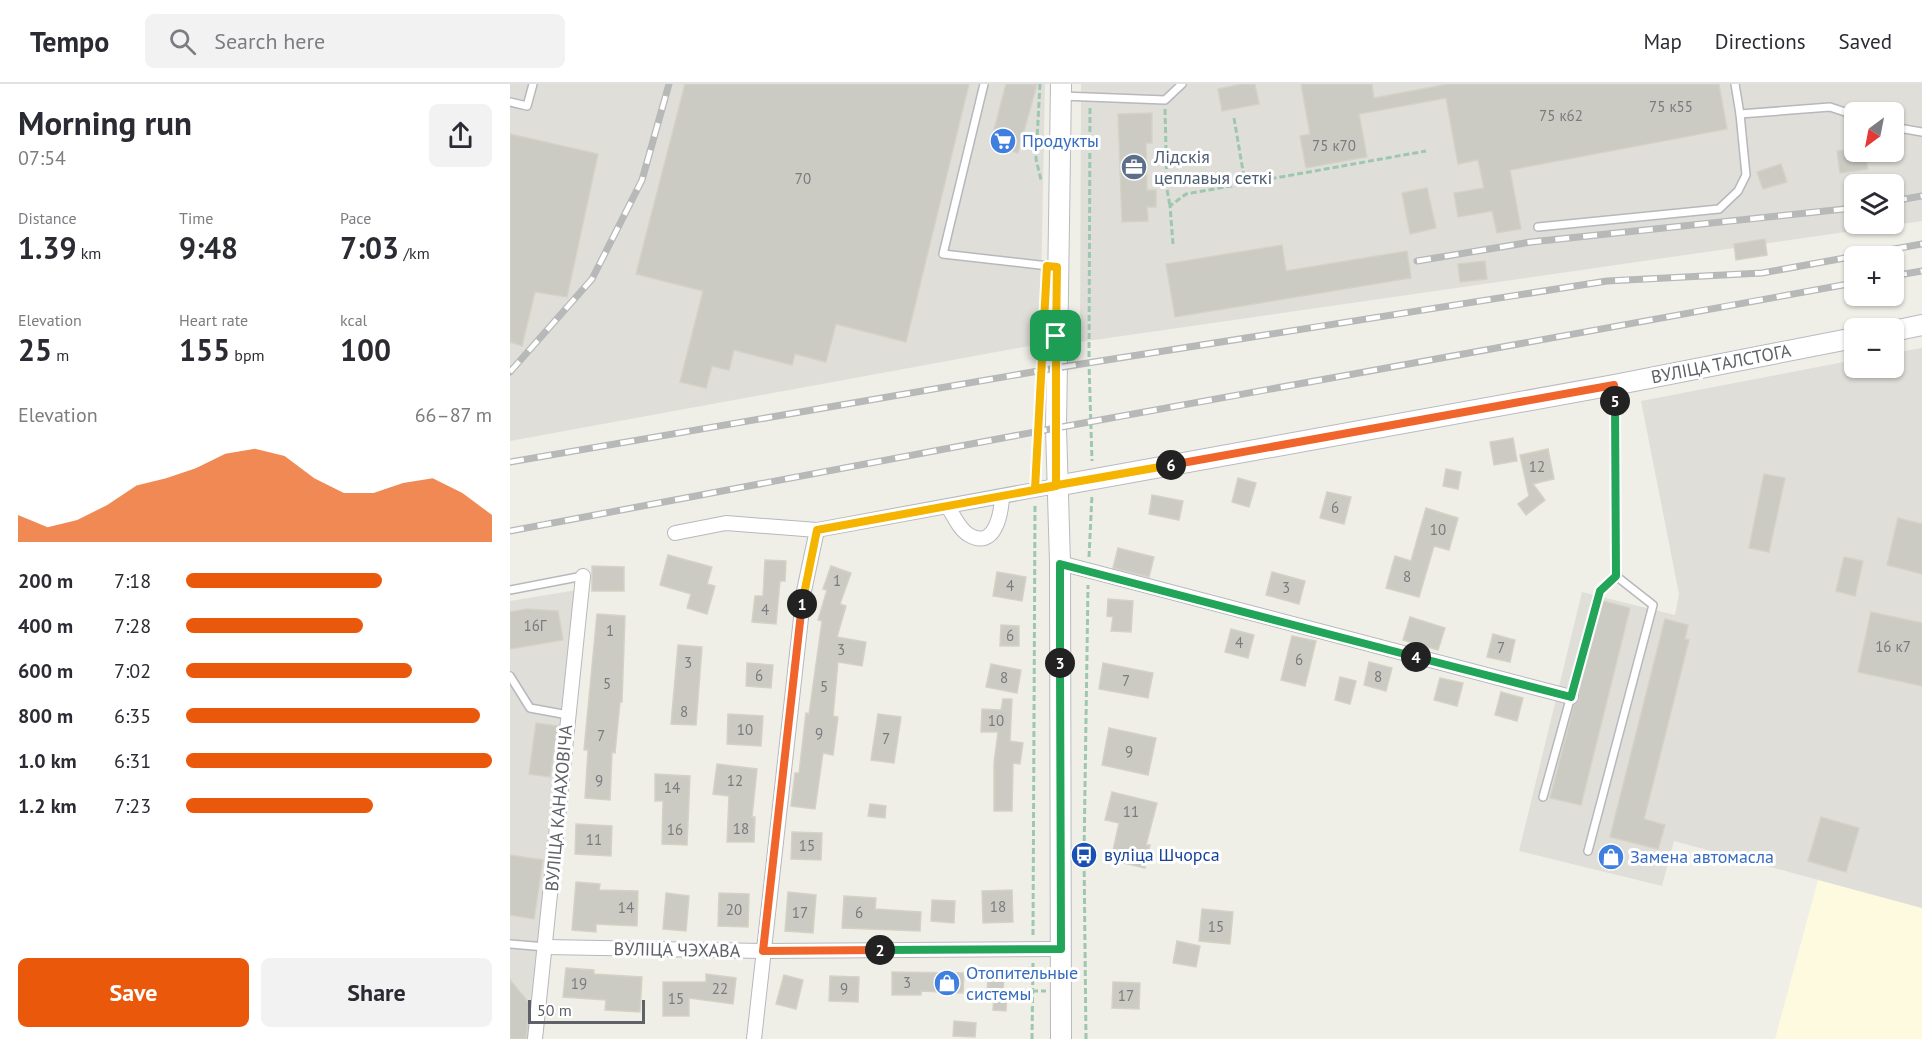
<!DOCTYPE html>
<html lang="en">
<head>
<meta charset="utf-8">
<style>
	body { margin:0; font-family:"PT Sans",sans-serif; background:#f2f2f3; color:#2b2b33; height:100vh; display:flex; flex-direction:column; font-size:22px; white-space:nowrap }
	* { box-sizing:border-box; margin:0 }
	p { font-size:20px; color:#7c7c81 }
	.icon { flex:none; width:33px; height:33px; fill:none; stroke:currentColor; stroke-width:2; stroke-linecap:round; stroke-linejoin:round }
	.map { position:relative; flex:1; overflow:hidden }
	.drawer { display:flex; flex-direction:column; background:#fff; width:510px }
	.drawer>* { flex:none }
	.needle { width:39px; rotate:212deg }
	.fabs { position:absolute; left:1334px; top:18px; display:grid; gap:12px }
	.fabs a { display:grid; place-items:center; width:60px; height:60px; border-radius:9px; background:#fff; box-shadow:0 2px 4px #0004; font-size:30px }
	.scale { position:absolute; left:18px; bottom:15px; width:117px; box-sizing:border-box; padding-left:6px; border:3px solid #5e6167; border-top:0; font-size:16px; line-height:21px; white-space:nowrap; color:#5e6167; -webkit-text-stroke:4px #fff; paint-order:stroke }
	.pin { position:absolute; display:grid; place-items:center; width:51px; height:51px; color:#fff; margin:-26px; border-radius:12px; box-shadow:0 3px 9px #0006 }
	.km { position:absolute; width:30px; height:30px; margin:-15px; border-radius:50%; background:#222; color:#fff; font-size:16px; line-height:30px; text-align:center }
	.round { display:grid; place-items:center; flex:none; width:63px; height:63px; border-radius:9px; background:#f2f2f3 }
	.head { display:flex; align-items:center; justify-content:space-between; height:102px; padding:0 18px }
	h1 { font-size:33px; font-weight:700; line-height:45px }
	.stats { display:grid; grid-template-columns:repeat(3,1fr); gap:9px; height:102px; padding:6px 18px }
	.stats div { display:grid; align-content:center }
	.stats b { font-size:30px; font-weight:700 }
	.stats small { font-size:16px; font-weight:400 }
	.stats p { font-size:16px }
	.chart { height:168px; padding:12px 18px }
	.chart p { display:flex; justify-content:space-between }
	.chart svg { width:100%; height:108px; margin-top:6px; fill:#ea580c; opacity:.7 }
	.cta { display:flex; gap:12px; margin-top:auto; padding:12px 18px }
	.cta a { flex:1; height:69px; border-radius:9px; background:#ea580c; color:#fff; font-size:24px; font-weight:700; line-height:69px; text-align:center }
	.cta a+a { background:#f2f2f3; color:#2b2b33 }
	ul { padding:0 18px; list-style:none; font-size:20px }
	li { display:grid; grid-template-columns:96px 72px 1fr; align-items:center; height:45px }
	li i { height:15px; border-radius:8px; background:#ea580c }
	header { display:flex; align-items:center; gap:36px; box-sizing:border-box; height:84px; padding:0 30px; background:#fff; border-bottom:2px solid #e1e1e2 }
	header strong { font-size:28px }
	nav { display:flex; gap:33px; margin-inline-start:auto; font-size:21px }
	.search { width:420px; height:54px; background:#f2f2f3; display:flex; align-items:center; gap:15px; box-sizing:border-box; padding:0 21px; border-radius:9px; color:#7c7c81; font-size:22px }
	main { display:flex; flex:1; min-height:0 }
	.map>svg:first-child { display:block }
</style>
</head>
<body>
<header>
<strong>Tempo</strong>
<div class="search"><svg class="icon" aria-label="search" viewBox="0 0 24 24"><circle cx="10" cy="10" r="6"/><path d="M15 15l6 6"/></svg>Search here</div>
<nav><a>Map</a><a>Directions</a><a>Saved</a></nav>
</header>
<main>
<section class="drawer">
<div class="head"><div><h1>Morning run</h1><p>07:54</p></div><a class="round"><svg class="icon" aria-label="share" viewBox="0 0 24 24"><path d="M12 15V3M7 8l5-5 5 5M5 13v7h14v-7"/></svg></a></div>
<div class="stats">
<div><p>Distance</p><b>1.39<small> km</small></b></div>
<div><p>Time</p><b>9:48</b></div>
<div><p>Pace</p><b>7:03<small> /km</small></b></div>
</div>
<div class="stats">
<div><p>Elevation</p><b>25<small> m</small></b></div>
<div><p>Heart rate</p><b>155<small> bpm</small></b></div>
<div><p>kcal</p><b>100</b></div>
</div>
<div class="chart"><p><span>Elevation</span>66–87 m</p>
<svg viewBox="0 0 160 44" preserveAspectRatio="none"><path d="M0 44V33L10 38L20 35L30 29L40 21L50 18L60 14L70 8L80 6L90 9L100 18L110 24L120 24L130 20L140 18L150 24L160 33V44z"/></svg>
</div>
<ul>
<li><b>200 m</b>7:18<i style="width:64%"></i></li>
<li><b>400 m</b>7:28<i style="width:58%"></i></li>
<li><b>600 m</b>7:02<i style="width:74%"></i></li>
<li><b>800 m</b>6:35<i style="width:96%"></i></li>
<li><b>1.0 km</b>6:31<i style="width:100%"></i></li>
<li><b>1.2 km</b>7:23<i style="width:61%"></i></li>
</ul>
<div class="cta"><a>Save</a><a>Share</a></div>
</section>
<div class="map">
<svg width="1412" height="955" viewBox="0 0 1412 955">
	<rect width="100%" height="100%" fill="#f0efe7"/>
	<path fill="#fdfadf" d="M1308,796L1412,824V955H1265Z"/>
	<g fill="#dfded9" fill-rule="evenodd">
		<path d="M0,0H535L530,260L0,357Z"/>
		<path d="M571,0H1412V137L570,258ZM1344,28H1383V68H1344ZM1344,100H1383V140H1344Z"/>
		<path d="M1412,264V824L1164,757L1152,802L1009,767L1072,508L1165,531L1169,510L1131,317L1344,276V284H1383V269Z"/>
		<path d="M73,505L19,955H0V517Z"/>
	</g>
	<g fill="#cbcac3" stroke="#d5d2c5" stroke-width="1.5">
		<path d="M175,0H459L396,258L326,240L316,278L285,270L282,281L224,266L219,286L202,282L196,304L170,298L193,207L126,190Z"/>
		<path d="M496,0H527L508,69L480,61Z"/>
		<path d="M731,0H745L749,20L712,27L708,5Z"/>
		<path d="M791,0H862L864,14L938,0H1209L1217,45L1000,86L1011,145L987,149L982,127L948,133L944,109L974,104L968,76L948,80L936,14L849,30L857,73L796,84L790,52L800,50Z"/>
		<path d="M642,29V59H636L637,106H646V123H637L638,137L612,138L608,30Z"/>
		<path d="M0,50L88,70L57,213L25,208L12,262L0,258Z"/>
		<path d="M1344,65V68H1355L1358,85L1330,89L1327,67Z"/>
		<path d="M1271,80L1277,98L1253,105L1247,88Z"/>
		<path d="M917,104L926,144L900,150L892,109Z"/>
		<path d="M1255,155L1257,171L1226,176L1224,160Z"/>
		<path d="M772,161L776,187L897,167L901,194L665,233L656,180Z"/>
		<path d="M975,177L977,195L950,198L948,180Z"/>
		<path d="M1003,354L1007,377L984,381L980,358Z"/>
		<path d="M1038,365L1044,395L1023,400L1035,416L1016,431L1008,420L1019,412L1010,371Z"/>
		<path d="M936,385L951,388L948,405L933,402Z"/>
		<path d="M1254,390L1275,394L1259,468L1239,464Z"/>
		<path d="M728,394L746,399L739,423L722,418Z"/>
		<path d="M817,408L841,413L834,440L810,434Z"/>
		<path d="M642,411L673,417L669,436L639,430Z"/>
		<path d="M916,424L948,434L939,466L924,462L909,513L876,504L885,472L901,477Z"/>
		<path d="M1388,434L1412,440V490L1377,481Z"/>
		<path d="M608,464L644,473L639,493L603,484Z"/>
		<path d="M158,471L202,483L197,500L205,502L197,530L177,524L181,510L150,501Z"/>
		<path d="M1334,473L1353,477L1345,512L1326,507Z"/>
		<path d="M255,476L276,477L275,497H270L266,540L242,538L245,512H253Z"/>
		<path d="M82,482L114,483V507H82Z"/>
		<path d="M321,482L341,489L330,520L336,522L327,553L356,558L352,582L328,578L323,632L328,633L323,671L313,669L305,725L281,722L285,689H289L296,629L299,630L312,537L308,536L317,506L313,505Z"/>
		<path d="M487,488L516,493L512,517L483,512Z"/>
		<path d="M762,488L795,497L789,520L756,511Z"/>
		<path d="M598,515L623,517L621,548L601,547L603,533L597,532Z"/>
		<path d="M1093,517L1120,524L1071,721L1040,714L1064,621L1069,616L1068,608Z"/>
		<path d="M16,525L48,527L53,556L0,565V528Z"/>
		<path d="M1361,528L1412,539V602L1348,588Z"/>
		<path d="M87,530L115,532L112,618H110L105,669L102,668L100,716L75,714L78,666H74Z"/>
		<path d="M900,533L935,544L928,566L893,556Z"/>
		<path d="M1155,535L1178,541L1175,555L1179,556L1134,735L1155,741L1148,765L1100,753Z"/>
		<path d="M491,541L509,542V562H490Z"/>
		<path d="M721,545L744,551L738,574L715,568Z"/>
		<path d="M983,550L1005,556L1000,578L977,573Z"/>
		<path d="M782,552L806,557L795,602L771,596Z"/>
		<path d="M168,561L192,563L186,641L161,640Z"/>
		<path d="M859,578L882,584L876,607L854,601Z"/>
		<path d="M237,579L263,581L261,604L236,602Z"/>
		<path d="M593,579L643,589L638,614L589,605Z"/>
		<path d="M481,580L511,586L507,609L476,603Z"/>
		<path d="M830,593L846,597L840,620L825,616Z"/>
		<path d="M930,594L953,599L947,622L924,616Z"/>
		<path d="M991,608L1013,614L1007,637L985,631Z"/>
		<path d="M493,615H502L500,657L513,659L510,680L503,679L502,727H484V679L488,648H471L472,625L491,626Z"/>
		<path d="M218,630L253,632L251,662L217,660Z"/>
		<path d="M368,630L391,633L384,679L361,676Z"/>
		<path d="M26,639L48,642L40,693L19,690Z"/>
		<path d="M599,644L646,654L638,691L592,681Z"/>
		<path d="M207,680L247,685L242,733H245L244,758H217L219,712L203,710Z"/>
		<path d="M145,690L180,692L177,761L152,760L153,717H145Z"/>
		<path d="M602,708L647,719L636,761H640L635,784L601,776L609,739L595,736Z"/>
		<path d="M360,720L376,722L375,734L358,732Z"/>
		<path d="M1311,733L1349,744L1336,788L1298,777Z"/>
		<path d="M66,740L102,742L101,772L65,770Z"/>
		<path d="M282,748L312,749L311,776L281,775Z"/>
		<path d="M0,771L33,776L24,835L0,831Z"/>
		<path d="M66,798L90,800L89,806L128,807L127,842L86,840V848L62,846Z"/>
		<path d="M502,806L503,838L473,839L472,807Z"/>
		<path d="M278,808L306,811L303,849L275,847Z"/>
		<path d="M156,809L179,812L176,847L153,845Z"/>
		<path d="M209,809L239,810L238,843L208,842Z"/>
		<path d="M334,812L366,814L365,825L411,828L410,847L332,844Z"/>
		<path d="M422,816L445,817L444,839L421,837Z"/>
		<path d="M692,825L723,828L720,860L689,857Z"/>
		<path d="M667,857L690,862L686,883L663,879Z"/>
		<path d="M56,884L84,886V890L132,893L130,928L95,926L96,916L53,913Z"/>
		<path d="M382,888L454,889L453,909L411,907V911H382Z"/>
		<path d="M196,890L226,894L223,920L179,914V932H153V898H196Z"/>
		<path d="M478,890L494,891L493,910H497L496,927L483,926L484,912H477Z"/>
		<path d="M274,891L293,896L286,925L266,920Z"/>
		<path d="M320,892L349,893L348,918L319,917Z"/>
		<path d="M0,896L20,920L16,955H0Z"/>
		<path d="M603,898L630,899L629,925L602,924Z"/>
		<path d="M444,937L466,939L465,953L443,952Z"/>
	</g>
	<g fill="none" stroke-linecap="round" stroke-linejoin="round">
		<defs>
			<g id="lane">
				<path d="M474,0L433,170L547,183"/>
				<path d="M1225,0L1230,30"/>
				<path d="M552,12L655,16L672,0"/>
				<path d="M0,18L17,22L23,0"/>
				<path d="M1383,43L1412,48"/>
				<path d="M1028,143L1209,125L1228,107L1236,91L1230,30L1320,23L1344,31"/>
				<path d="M0,506L73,492"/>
				<path d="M0,592L20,624L58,631"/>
				<path d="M1033,713L1090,507L1106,492L1104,303"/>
				<path d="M1078,767L1143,521L1106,492"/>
				<path d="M0,860L36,863"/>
			</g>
			<g id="street">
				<path d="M438,423C444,432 449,445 459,451C485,466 491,430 492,413"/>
				<path d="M165,449L216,439L307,446L546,402"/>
				<path d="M550,479L1061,613"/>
				<path d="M36,863L253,867L551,865"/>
				<path d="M25,955L73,492"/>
				<path d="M244,955L294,507L307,446"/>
			</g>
			<g id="secondary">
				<path d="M551,0L546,344L550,479L551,955"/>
				<path d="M1383,247L1412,241"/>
				<path d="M546,402L1104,301L1344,254"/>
			</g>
		</defs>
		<use href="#lane" stroke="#b7b8bd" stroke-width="10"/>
		<use href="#street" stroke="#b7b8bd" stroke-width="16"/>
		<use href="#secondary" stroke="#b8bac0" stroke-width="22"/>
		<g stroke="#9ec7af" stroke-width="3" stroke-dasharray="6 3" stroke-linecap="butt">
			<path d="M530,0L526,75L531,96"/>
			<path d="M580,24L579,279L582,377"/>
			<path d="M655,25L657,105L660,122"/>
			<path d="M724,34L735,99"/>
			<path d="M663,160L660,122L676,110L916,67"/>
			<path d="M525,392L527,348"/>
			<path d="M579,473L582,411"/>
			<path d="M523,851L525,420"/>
			<path d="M522,907H536"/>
			<path d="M522,955L523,879"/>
			<path d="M576,955L574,771L578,501"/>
		</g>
		<use href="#lane" stroke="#fff" stroke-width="7"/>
		<use href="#street" stroke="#fff" stroke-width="14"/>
		<use href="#secondary" stroke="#fff" stroke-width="20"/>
		<defs>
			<g id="rail">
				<path d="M1383,117L1412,112"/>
				<path d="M907,177L1021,158L1344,124"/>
				<path d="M1383,192L1412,187"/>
				<path d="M0,288L82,195L132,96L159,0"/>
				<path d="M0,378L546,284L1097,197L1252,189L1412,160"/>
				<path d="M0,447L546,344L1344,199"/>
			</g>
		</defs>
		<use href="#rail" stroke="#b7b8b8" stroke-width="7"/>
		<use href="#rail" stroke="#fff" stroke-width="4.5" stroke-dasharray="14" stroke-linecap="butt"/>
	</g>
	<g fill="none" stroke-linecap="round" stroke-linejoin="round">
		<defs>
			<path id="split-1" d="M292,520L307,446L546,402V252"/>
			<path id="split-2" d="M292,520L253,867L370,866"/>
			<path id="split-3" d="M370,866L551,865L550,579"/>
			<path id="split-4" d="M550,579V480L906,573"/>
			<path id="split-5" d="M906,573L1061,613L1090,507L1106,492L1105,317"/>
			<path id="split-6" d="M661,381L1104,301L1105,317"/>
			<path id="split-7" d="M546,252L547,183L537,182L525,405L661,381"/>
		</defs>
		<use href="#split-1" stroke="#fff" stroke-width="12"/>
		<use href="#split-2" stroke="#fff" stroke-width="12"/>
		<use href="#split-3" stroke="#fff" stroke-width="12"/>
		<use href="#split-4" stroke="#fff" stroke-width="12"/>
		<use href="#split-5" stroke="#fff" stroke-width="12"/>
		<use href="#split-6" stroke="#fff" stroke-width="12"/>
		<use href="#split-7" stroke="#fff" stroke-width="12"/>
		<use href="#split-1" stroke="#f5b400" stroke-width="8"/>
		<use href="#split-2" stroke="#f0652b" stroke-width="8"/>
		<use href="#split-3" stroke="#22a559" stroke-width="8"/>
		<use href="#split-4" stroke="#22a559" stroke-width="8"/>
		<use href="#split-5" stroke="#22a559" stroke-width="8"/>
		<use href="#split-6" stroke="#f0652b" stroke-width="8"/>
		<use href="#split-7" stroke="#f5b400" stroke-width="8"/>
	</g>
	<defs>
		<symbol id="supermarket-disc" viewBox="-11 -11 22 22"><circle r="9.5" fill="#3f7fe0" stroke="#fff"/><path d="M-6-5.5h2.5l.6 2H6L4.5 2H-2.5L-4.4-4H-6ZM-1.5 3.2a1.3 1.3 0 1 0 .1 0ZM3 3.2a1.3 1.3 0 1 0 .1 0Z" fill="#fff"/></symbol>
		<symbol id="office-disc" viewBox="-11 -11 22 22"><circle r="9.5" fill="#5c6f8a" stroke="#fff"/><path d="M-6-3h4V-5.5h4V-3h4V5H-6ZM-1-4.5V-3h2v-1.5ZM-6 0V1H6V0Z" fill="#fff"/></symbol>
		<symbol id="bus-disc" viewBox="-11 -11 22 22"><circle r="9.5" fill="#1a4fb4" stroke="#fff"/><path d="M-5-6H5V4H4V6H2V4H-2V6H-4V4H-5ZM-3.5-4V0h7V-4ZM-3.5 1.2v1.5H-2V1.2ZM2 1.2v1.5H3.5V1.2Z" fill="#fff"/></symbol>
		<symbol id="shop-disc" viewBox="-11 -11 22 22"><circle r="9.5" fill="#3f7fe0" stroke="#fff"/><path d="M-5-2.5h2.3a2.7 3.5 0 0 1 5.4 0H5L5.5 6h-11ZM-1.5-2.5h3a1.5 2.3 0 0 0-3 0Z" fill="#fff"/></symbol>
	</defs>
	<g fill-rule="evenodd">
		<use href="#supermarket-disc" x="478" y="42" width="30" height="30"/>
		<use href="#office-disc" x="609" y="68" width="30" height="30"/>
		<use href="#bus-disc" x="559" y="756" width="30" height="30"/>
		<use href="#shop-disc" x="1086" y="758" width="30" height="30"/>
		<use href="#shop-disc" x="422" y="884" width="30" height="30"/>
	</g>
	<g text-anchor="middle" stroke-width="6" stroke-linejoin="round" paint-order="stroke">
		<g font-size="15" fill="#797b7e">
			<text x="1161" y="28">75 к55</text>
			<text x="1051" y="37">75 к62</text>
			<text x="824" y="67">75 к70</text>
			<text x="293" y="100">70</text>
			<text x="1027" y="388">12</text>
			<text x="825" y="429">6</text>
			<text x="928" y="451">10</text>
			<text x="897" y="498">8</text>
			<text x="327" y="502">1</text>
			<text x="500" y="507">4</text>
			<text x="776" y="509">3</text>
			<text x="255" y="531">4</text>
			<text x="25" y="547">16Г</text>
			<text x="100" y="552">1</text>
			<text x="500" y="557">6</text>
			<text x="729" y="564">4</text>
			<text x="1383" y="568">16 к7</text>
			<text x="991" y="569">7</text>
			<text x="331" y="571">3</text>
			<text x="789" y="581">6</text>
			<text x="178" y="584">3</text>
			<text x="249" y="597">6</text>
			<text x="868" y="598">8</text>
			<text x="494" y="599">8</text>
			<text x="616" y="602">7</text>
			<text x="97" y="605">5</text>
			<text x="314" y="608">5</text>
			<text x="174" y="633">8</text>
			<text x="486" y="642">10</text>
			<text x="235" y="651">10</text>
			<text x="309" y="655">9</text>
			<text x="91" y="657">7</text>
			<text x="376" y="660">7</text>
			<text x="619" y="673">9</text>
			<text x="89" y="702">9</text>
			<text x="225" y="702">12</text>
			<text x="162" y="709">14</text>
			<text x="621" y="733">11</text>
			<text x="231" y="750">18</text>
			<text x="165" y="751">16</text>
			<text x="84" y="761">11</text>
			<text x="297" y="767">15</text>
			<text x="488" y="828">18</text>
			<text x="116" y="829">14</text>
			<text x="224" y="831">20</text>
			<text x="290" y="834">17</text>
			<text x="349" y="834">6</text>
			<text x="706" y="848">15</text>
			<text x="397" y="904">3</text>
			<text x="69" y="905">19</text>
			<text x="210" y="910">22</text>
			<text x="334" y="910">9</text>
			<text x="616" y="917">17</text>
			<text x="166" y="920">15</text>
		</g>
		<g font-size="18" fill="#366cbe" stroke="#fff" text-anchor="start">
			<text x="512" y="63">Продукты</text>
			<text x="1120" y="779">Замена автомасла</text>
			<text x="456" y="895">Отопительные<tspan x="456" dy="21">системы</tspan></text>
		</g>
		<g font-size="18" fill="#4e5e75" stroke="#fff" text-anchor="start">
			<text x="644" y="79">Лідскія<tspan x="644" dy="21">цеплавыя сеткі</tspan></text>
		</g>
		<g font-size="18" fill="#5e6167" stroke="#fff">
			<text transform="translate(1211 280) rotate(-11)" y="6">ВУЛІЦА ТАЛСТОГА</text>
			<text transform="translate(49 724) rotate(-85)" y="6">ВУЛІЦА КАНАХОВІЧА</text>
			<text transform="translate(167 866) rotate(1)" y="6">ВУЛІЦА ЧЭХАВА</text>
		</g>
		<g font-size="18" fill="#164399" stroke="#fff" text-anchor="start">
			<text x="594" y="777">вуліца Шчорса</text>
		</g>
	</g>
</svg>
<div class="fabs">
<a><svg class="needle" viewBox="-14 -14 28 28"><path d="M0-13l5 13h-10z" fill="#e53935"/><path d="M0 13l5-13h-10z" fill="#7c7c81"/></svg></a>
<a><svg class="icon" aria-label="layers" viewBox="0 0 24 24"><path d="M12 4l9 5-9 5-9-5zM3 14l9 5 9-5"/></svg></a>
<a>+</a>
<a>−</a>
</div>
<div class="scale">50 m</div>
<div class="pin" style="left:546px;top:252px;background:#1e9e55"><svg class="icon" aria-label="arrive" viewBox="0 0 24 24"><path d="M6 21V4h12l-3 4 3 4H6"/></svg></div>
<b class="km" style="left:292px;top:520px">1</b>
<b class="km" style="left:370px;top:866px">2</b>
<b class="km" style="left:550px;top:579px">3</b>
<b class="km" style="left:906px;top:573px">4</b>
<b class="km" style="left:1105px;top:317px">5</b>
<b class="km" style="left:661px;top:381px">6</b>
</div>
</main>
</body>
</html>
